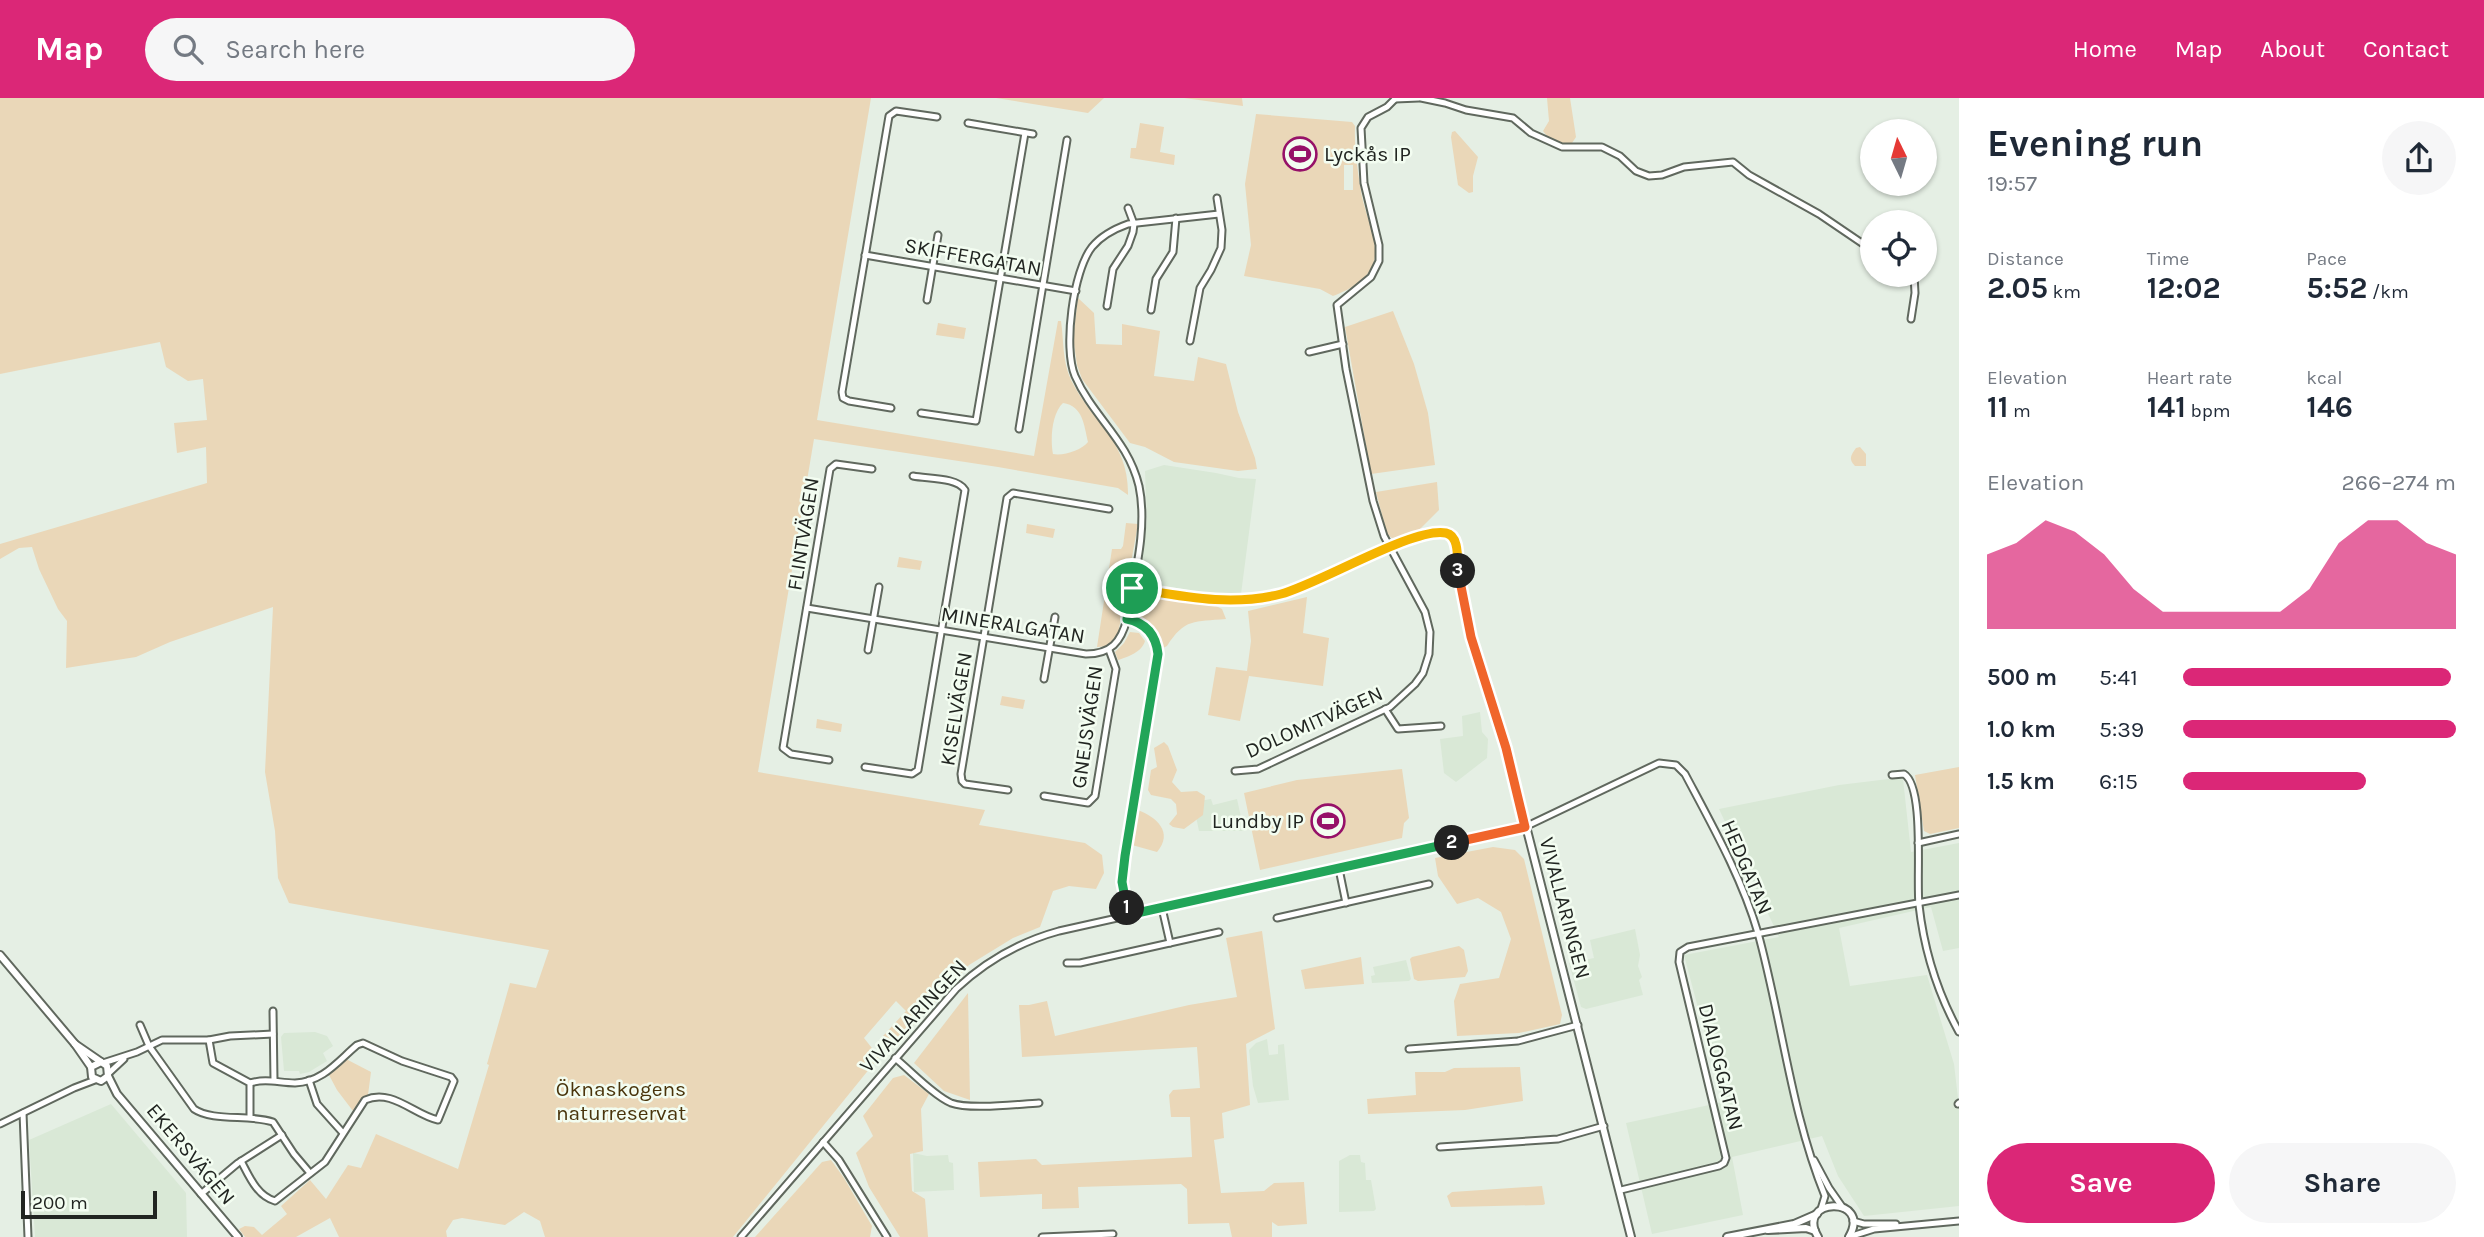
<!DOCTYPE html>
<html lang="en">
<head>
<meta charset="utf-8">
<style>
	body { margin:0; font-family:Karla,sans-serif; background:#f6f6f7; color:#1f2937; height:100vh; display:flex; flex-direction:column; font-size:26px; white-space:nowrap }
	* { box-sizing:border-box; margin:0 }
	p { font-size:23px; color:#747a83 }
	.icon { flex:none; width:38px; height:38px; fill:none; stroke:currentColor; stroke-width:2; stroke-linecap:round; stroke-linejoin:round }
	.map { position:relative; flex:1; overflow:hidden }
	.side { display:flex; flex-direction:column; background:#fff; width:525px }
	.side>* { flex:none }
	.needle { width:46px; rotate:355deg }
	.buttons { position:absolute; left:1860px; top:21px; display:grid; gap:14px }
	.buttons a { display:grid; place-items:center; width:77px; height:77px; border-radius:50%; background:#fff; box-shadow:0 2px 5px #0004; font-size:35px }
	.scale { position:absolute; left:21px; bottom:18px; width:136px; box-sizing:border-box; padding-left:7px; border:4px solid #212521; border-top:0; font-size:19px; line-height:24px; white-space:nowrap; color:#212521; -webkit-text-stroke:5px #f3fdf1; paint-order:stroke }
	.pin { position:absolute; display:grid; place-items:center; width:60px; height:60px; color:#fff; margin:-30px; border:4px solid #fff; border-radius:50%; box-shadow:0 2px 7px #0007 }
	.km { position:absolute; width:35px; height:35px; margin:-18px; border-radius:50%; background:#222; color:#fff; font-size:19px; line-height:35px; text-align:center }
	.round { display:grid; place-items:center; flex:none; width:74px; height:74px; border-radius:37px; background:#f6f6f7 }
	.overview { display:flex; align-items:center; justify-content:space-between; height:119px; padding:0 28px }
	h1 { font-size:38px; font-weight:700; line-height:52px }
	.figures { display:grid; grid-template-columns:repeat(3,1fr); gap:10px; height:119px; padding:7px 28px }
	.figures div { display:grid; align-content:center }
	.figures b { font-size:30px; font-weight:700 }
	.figures small { font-size:19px; font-weight:400 }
	.figures p { font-size:19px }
	.chart { height:196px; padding:14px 28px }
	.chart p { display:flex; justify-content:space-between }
	.chart svg { width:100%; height:126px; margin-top:7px; fill:#db2777; opacity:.7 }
	.button { display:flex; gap:14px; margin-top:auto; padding:14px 28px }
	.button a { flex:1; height:80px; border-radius:42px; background:#db2777; color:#fff; font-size:28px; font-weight:700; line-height:80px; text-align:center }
	.button a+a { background:#f6f6f7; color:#1f2937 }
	ul { padding:0 28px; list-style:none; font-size:23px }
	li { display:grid; grid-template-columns:112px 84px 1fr; align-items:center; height:52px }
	li i { height:18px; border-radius:9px; background:#db2777 }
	header { display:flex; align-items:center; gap:42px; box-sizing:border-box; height:98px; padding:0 35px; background:#db2777; color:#fff }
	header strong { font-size:33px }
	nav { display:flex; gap:38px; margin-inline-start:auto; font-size:24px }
	.search { width:490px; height:63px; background:#f6f6f7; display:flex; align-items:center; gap:18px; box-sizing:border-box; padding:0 24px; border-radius:38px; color:#747a83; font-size:26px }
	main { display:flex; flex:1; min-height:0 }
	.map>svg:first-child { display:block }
</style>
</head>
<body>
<header>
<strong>Map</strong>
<div class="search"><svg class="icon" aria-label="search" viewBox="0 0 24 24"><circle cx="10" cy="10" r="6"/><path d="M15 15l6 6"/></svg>Search here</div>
<nav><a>Home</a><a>Map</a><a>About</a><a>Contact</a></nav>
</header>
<main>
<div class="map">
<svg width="1959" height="1139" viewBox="0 0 1959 1139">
	<rect width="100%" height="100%" fill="#e5efe4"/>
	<g fill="#d9e8d6">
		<path d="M1164,367L1216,375L1239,380L1256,381L1241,496L1198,494L1139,483L1147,423L1145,373Z"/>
		<path d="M1480,614L1482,634L1488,641L1487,660L1456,684L1444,675L1440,641L1463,638L1462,618Z"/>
		<path d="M1897,680L1903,681L1911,754L1959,745V850L1943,853L1931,809L1839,830L1850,888L1927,877L1954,966L1959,1009V1108L1864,1118L1838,1078L1822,1038L1732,1059L1743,1117L1652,1136L1626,1025L1723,1004L1684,857L1779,839L1719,711L1839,687Z"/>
		<path d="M1211,701L1213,707L1237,701L1244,733H1199L1193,704Z"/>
		<path d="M1635,831L1640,857L1638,868L1642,879L1639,882L1643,897L1586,911L1581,909L1569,865L1594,860L1590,842Z"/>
		<path d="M1406,862L1411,881L1409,883L1372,885L1371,878L1375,877L1373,869Z"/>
		<path d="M315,934L327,938L333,948L323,955L327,963L309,974L300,976L299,973H284L281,939L284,935Z"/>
		<path d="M1267,941L1269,957L1278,956V947L1284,946L1289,1002L1258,1005L1253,988L1249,952L1256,945Z"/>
		<path d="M111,1006L186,1095L187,1139H35L29,1042Z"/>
		<path d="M913,1055L927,1058L948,1057L949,1064L953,1065L954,1092L914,1094Z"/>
		<path d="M1350,1057H1360L1361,1064L1365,1065L1366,1082H1371L1376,1111L1374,1113L1339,1114V1063Z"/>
	</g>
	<g fill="#ead7b8" fill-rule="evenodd">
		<path d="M0,0H871L817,322L1034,358L1058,223H1061C1064,243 1062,263 1071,282C1093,326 1129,343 1128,397L1118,390L998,369L814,341L758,674L985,712L979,727L1085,745L1102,757L1104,775L1096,791L1069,788L1053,793L1040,829L1013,840L969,867L894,948L883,938L906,913L896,903L864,940L879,959L733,1139H545L540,1123L524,1114L505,1127L462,1120L453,1122L446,1133L447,1139H339L330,1120L296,1139H245L239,1131L245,1128L254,1129L262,1137L287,1116L281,1108L310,1082L326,1101L348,1067L361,1070L376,1036L458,1071L489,967L487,966L510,885L536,890L549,852L289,805L278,780L275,733L265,674L273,509L170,544L136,559L66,570L67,523L58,511L39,471L32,449L19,450L0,461V446L207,385L206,349L177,355L174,325L207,322L203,281L188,283L166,269L160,244L0,276ZM1063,305C1083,308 1084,327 1088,344C1082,352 1064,358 1053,356C1050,341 1052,315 1063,305Z"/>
		<path d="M996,0H1104L1088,15Z"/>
		<path d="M1184,0H1242L1243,8Z"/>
		<path d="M1547,0H1570L1576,39L1572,45C1559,46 1551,44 1543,33L1549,23Z"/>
		<path d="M1256,16L1352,24L1355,28C1354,51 1358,76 1362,99C1366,118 1377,139 1375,158C1373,180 1351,191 1333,198L1320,191L1244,178L1251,147L1245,86ZM1344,67H1353V92H1344Z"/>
		<path d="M1140,25L1164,29L1160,54L1175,57L1174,67L1130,60L1131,50H1136Z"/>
		<path d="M1455,33L1478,59L1473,78V94L1469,95L1458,87L1451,39L1452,34Z"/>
		<path d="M1078,200L1094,215L1096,246L1122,247V226L1160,233L1154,278L1194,283L1198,259L1226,266L1238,314L1255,360L1257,371L1238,373L1174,364L1145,349L1130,345L1082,281L1077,267L1073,239Z"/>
		<path d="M1393,213L1414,266L1428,315L1435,367L1371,376L1345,229Z"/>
		<path d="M938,225L966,230L964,241L936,237Z"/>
		<path d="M1860,349L1866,356V368H1855C1848,361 1851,357 1856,350Z"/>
		<path d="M1437,384L1439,412L1416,435L1394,442L1387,436L1376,394Z"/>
		<path d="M1126,425L1138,426L1118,536C1112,546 1108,549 1097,549L1112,451H1121L1123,448Z"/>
		<path d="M1027,426L1055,431L1053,440L1026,435Z"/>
		<path d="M899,459L922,463L920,472L897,469Z"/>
		<path d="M1141,498L1216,508L1222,511L1226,521C1194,524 1185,520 1167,548L1163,550C1157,528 1127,521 1136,503Z"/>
		<path d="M1307,499L1303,535L1329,540L1323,588L1249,578L1240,623L1208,617L1216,569L1247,573L1251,543L1248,513Z"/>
		<path d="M1130,534L1139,535L1145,543C1142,554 1128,559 1118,562L1115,554L1124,545Z"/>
		<path d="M1002,598L1025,602L1023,611L1000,607Z"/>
		<path d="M817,621L842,626L841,634L816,630Z"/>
		<path d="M1164,644L1168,648L1177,672L1172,684L1181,694L1197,693L1205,698L1203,717L1184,731L1173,729L1169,726L1177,716L1176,706L1171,701L1151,697L1148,692L1151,672L1157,669L1154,650Z"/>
		<path d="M1959,669V730L1930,736L1924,733L1915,677Z"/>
		<path d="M1402,671L1409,720L1404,725L1402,740L1260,772L1244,695L1297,682Z"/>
		<path d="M1138,712C1156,719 1174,734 1157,754L1132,747Z"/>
		<path d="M1493,749L1515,752L1524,761L1562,917L1560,926L1519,935L1457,938L1454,903L1460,886L1499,880L1511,841L1501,814L1478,800L1457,806L1438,778L1435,760Z"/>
		<path d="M1262,833L1275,931L1246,946L1250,1007L1222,1015L1224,1040L1214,1042L1221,1095L1264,1093L1274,1085L1304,1084L1307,1126L1278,1128L1272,1124V1139H1232L1229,1125L1188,1126L1187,1091L1181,1086L1078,1089L1079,1110L1042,1111V1096L980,1099L978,1064L1036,1061L1042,1067L1192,1059L1190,1019H1171L1169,997L1173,992L1200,990L1197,949L1022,959L1019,907H1029L1047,903L1055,938L1189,907L1237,899L1226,840Z"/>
		<path d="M1459,848L1464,852L1468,873L1465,879L1418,883L1414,881L1410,861L1412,859Z"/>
		<path d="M1361,859L1364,886L1305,891L1301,872Z"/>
		<path d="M968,895L970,1002L944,993L914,965Z"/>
		<path d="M346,961L371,974L368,997L363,1000L353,1013L337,992L329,977Z"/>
		<path d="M1520,969L1523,1003L1465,1012L1368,1016L1367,1001L1416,997L1415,974H1445L1454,970Z"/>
		<path d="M904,977L929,996L921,1011L923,1053L910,1056L912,1093L925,1101L928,1139H900L869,1089L856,1055L873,1038L863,1018L893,980Z"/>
		<path d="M831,1062L844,1080L872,1128L870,1139H755L822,1064Z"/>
		<path d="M1542,1088L1545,1106L1543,1107L1451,1109L1447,1098L1452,1094Z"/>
	</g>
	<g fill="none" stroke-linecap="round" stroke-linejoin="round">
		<defs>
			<g id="minor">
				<path d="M1421,0L1445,5L1466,12L1513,20L1531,35L1562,49H1602L1620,58L1636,73L1649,78L1662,77L1684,69L1733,64L1749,77L1819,116L1872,152"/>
				<path d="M1395,1L1419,0"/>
				<path d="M968,25L1033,36"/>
				<path d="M865,157L1076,193"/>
				<path d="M927,202L938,137"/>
				<path d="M1107,208L1113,171L1128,148L1133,134L1134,126L1128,110"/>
				<path d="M1151,212L1156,181L1173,154L1176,120"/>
				<path d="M1911,221L1915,195L1914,177"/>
				<path d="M1190,243L1200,190L1211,172L1221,150L1222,132L1217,100"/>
				<path d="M1309,254L1343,246"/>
				<path d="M891,310L849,303L843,300L842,294L889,18L896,13L937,19"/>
				<path d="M921,315L976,323L1025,35"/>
				<path d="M1019,331L1067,42"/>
				<path d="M1132,490C1172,497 1214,507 1255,501C1303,495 1346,468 1390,449"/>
				<path d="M807,510L1086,556C1111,556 1121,544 1127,521C1134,479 1148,431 1139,388C1128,342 1093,319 1075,278C1063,250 1073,173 1092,149C1101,138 1114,131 1128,126L1219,116"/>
				<path d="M1127,521C1146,525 1155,537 1158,556L1125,758L1122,784L1128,817"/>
				<path d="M868,552L879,489"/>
				<path d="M1044,581L1055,519"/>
				<path d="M1385,611L1398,631L1441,628"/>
				<path d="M829,662L791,656L783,650L830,371L836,366L872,371"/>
				<path d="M865,669L912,676L918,672L965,392C957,379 928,381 913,378"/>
				<path d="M1235,673L1258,671L1390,609L1415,586L1423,575L1429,556L1430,534L1425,514L1384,438L1373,403L1346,271L1337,207L1371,179L1379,163V147L1364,85L1361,30L1368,19L1387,9L1396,0"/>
				<path d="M1892,677L1904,676C1925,689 1916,780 1919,807C1924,852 1937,894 1959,934"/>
				<path d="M1008,692L965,686L962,683L961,676L1007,400L1013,395L1109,411"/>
				<path d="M1044,698L1088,705L1095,698L1116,571L1109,552"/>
				<path d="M1918,745L1959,736"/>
				<path d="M1339,771L1346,805"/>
				<path d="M1162,810L1170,845"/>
				<path d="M1277,820L1429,786"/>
				<path d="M1067,865H1080L1219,834"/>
				<path d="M273,913L274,982"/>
				<path d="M140,927L149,948L194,1011C213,1024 249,1016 273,1024L294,1056L310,1075"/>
				<path d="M209,942L213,965L250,985V1019"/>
				<path d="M1409,951L1518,943L1578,927"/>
				<path d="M895,960C911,973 933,997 951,1005C970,1012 1018,1006 1039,1005"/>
				<path d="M103,965L137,954L162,942H209L230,938L273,936"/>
				<path d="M109,975L124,961"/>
				<path d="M309,982L317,1006L343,1035"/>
				<path d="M1958,1006L1959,1005"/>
				<path d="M23,1015L28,1139"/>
				<path d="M0,1026L74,990L95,982"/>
				<path d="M823,1044L839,1062L887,1139"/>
				<path d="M1440,1049L1558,1041L1604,1028"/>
				<path d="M1814,1062L1829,1090L1843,1110"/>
				<path d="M241,1063C249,1078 257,1098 275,1103L325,1064L365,1002C392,990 414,1017 438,1022L454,983L451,979L402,963L363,945L357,947C338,963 323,984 295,985C279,985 267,980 250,985"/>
				<path d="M1621,1092L1719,1068L1724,1065L1726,1060L1679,864L1680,854L1688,849L1959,797"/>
				<path d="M201,1096L238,1065L282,1037"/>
				<path d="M1853,1123L1864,1126H1896"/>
				<path d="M741,1139L956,891C986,863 1019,844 1059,833L1525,729L1659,665L1676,667L1685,676C1712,727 1742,780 1758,835C1782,922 1791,1015 1825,1098L1821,1111"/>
				<path d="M1042,1139L1113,1136"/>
				<path d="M1849,1139L1874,1131L1959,1123"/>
			</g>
			<g id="major">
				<path d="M1390,449C1407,443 1439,426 1454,441L1463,501L1471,539L1506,650L1631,1139"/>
				<path d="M0,857L75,946L91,969"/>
				<path d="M75,946L107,968L108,978L117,996L238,1139"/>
				<path d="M101,964L91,969L92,979L101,983L108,978"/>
				<path d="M1768,1132L1806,1130L1815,1133"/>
				<path d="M1727,1139L1794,1126L1817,1116"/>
				<path d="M1818,1139C1794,1099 1873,1097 1849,1139"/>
			</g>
		</defs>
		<use href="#minor" stroke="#60685e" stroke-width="9"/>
		<use href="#major" stroke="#60685e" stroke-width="10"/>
		<use href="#minor" stroke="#fff" stroke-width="5"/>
		<use href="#major" stroke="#fff" stroke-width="6"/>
	</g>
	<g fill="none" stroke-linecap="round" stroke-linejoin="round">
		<defs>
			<path id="split-1" d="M1127,810L1122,784L1125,758L1158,556C1156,537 1146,525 1127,521L1132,490"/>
			<path id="split-2" d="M1127,810L1128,817L1452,745"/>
			<path id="split-3" d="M1452,745L1525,729L1506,650L1471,539L1458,473"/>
			<path id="split-4" d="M1132,490C1182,498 1230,509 1281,496C1319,486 1415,428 1446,435C1460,438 1457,462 1458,473"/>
		</defs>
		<use href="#split-1" stroke="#fff" stroke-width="14"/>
		<use href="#split-2" stroke="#fff" stroke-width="14"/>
		<use href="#split-3" stroke="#fff" stroke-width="14"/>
		<use href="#split-4" stroke="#fff" stroke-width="14"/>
		<use href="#split-1" stroke="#22a559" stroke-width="9"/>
		<use href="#split-2" stroke="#22a559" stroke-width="9"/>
		<use href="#split-3" stroke="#f0652b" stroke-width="9"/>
		<use href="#split-4" stroke="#f5b400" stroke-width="9"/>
	</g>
	<defs>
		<symbol id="stadium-ring" viewBox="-11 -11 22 22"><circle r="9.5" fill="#f3fdf1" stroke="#961168" stroke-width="1.5"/><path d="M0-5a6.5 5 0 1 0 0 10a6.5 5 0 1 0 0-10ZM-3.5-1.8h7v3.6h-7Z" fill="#961168"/></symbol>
	</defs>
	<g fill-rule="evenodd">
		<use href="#stadium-ring" x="1281" y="37" width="38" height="38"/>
		<use href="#stadium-ring" x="1309" y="704" width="38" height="38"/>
	</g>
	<g text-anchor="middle" stroke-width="5" stroke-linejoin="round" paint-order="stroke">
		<g font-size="21" fill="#212521" stroke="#f3fdf1" text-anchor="start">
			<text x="1324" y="63">Lyckås IP</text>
			<text x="1304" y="730" text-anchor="end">Lundby IP</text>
		</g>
		<g font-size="21" fill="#212521" stroke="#f3fdf1">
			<text transform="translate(973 159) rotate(10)" y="7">SKIFFERGATAN</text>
			<text transform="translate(803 436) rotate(-81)" y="7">FLINTVÄGEN</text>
			<text transform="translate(1013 527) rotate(9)" y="7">MINERALGATAN</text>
			<text transform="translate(956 611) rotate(-81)" y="7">KISELVÄGEN</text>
			<text transform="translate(1314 624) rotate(-24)" y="7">DOLOMITVÄGEN</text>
			<text transform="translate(1087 629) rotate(-82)" y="7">GNEJSVÄGEN</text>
			<text transform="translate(1747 769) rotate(67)" y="7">HEDGATAN</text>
			<text transform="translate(1565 810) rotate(75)" y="7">VIVALLARINGEN</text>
			<text transform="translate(913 918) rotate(-47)" y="7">VIVALLARINGEN</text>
			<text transform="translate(1721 969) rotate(76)" y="7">DIALOGGATAN</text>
			<text transform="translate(191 1056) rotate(50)" y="7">EKERSVÄGEN</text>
		</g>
		<g font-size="21" fill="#49340b" stroke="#f3fdf1">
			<text x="621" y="998">Öknaskogens<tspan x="621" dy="24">naturreservat</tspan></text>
		</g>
	</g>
</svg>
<div class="buttons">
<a><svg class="needle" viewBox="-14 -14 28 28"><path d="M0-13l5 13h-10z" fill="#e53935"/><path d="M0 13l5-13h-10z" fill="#747a83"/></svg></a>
<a><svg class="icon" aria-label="locate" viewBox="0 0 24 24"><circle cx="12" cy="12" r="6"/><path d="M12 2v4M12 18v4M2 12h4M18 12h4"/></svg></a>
</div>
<div class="scale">200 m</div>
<div class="pin" style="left:1132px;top:490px;background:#1e9e55"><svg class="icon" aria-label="arrive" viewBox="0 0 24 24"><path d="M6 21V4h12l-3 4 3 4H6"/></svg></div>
<b class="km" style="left:1127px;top:810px">1</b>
<b class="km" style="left:1452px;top:745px">2</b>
<b class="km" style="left:1458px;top:473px">3</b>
</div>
<section class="side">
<div class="overview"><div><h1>Evening run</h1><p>19:57</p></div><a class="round"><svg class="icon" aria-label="share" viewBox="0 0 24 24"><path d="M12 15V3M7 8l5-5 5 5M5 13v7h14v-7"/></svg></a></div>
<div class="figures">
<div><p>Distance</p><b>2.05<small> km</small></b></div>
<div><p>Time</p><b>12:02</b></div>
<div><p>Pace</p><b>5:52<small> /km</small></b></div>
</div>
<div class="figures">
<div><p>Elevation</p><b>11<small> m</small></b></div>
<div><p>Heart rate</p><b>141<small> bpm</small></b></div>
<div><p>kcal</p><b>146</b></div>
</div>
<div class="chart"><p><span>Elevation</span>266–274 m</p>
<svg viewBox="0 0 160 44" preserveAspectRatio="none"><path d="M0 44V18L10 14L20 6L30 10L40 18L50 30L60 38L70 38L80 38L90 38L100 38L110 30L120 14L130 6L140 6L150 14L160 18V44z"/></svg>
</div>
<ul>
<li><b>500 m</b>5:41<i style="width:98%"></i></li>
<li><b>1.0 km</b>5:39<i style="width:100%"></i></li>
<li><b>1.5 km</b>6:15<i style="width:67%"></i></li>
</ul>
<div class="button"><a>Save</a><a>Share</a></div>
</section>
</main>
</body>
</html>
